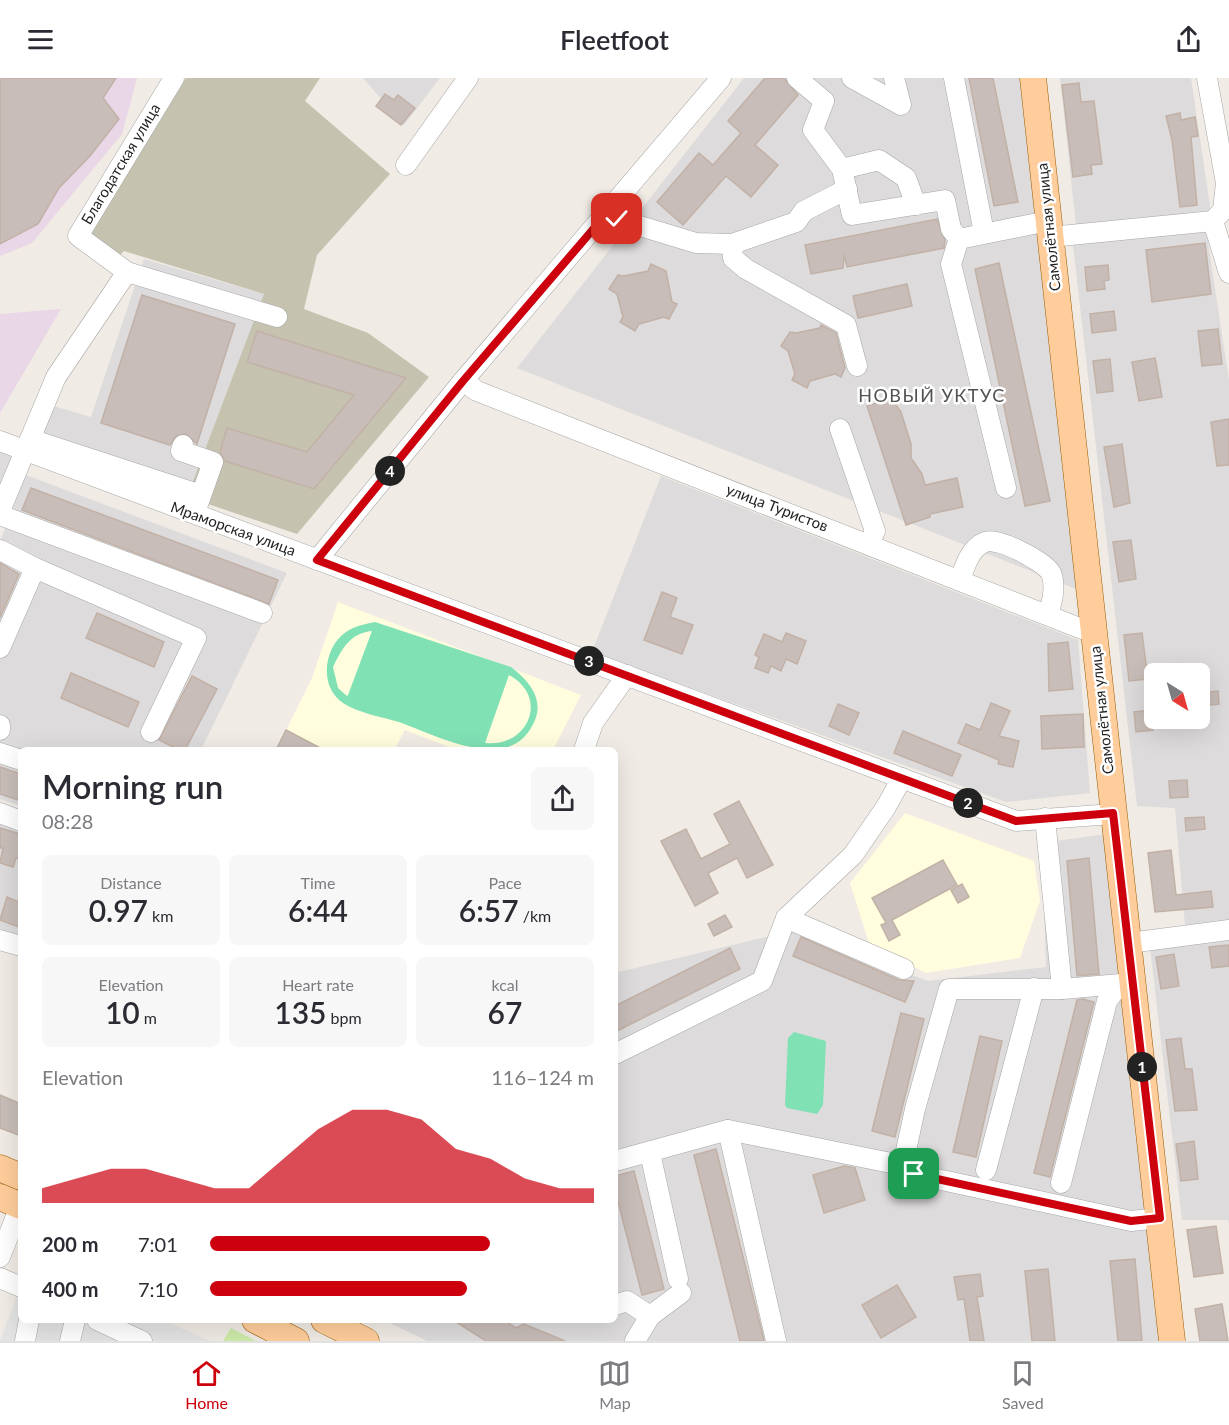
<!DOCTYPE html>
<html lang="en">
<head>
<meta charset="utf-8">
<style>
	body { margin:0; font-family:Lato,sans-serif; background:#f7f7f7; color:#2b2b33; height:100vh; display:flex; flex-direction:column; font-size:22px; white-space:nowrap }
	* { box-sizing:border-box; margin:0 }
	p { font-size:20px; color:#7c7c81 }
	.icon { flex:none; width:33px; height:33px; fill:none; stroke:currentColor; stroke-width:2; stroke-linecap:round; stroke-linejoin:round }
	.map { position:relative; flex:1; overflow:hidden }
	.details { position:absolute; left:18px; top:669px; width:600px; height:576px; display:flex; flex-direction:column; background:#fff; border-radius:9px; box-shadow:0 6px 24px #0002 }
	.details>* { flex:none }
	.needle { width:39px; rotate:143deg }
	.controls { position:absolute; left:1144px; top:585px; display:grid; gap:12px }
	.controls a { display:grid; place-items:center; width:66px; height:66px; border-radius:9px; background:#fff; box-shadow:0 6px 24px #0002; font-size:30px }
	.pin { position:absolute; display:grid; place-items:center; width:51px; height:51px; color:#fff; margin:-26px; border-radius:12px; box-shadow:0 3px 9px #0006 }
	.km { position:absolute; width:30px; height:30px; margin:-15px; border-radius:50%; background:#222; color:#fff; font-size:16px; line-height:30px; text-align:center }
	.round { display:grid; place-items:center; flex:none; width:63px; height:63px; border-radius:9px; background:#f7f7f7 }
	.headline { display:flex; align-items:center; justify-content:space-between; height:102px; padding:0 24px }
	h1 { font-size:33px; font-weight:600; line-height:45px }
	.metrics { display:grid; grid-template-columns:repeat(3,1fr); gap:9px; height:102px; padding:6px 24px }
	.metrics div { display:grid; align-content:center; border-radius:9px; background:#f7f7f7; text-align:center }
	.metrics b { font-size:30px; font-weight:600 }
	.metrics small { font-size:16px; font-weight:400 }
	.metrics p { font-size:16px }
	.chart { height:168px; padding:12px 24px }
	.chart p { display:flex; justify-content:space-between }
	.chart svg { width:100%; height:108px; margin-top:6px; fill:#cd000e; opacity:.7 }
	ul { padding:0 24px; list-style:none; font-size:20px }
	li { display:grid; grid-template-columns:96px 72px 1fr; align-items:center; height:45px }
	li i { height:15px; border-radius:8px; background:#cd000e }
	header { display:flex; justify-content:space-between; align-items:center; height:78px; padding:0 24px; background:#fff; font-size:27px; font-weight:600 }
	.tabs { display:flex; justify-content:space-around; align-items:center; height:84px; border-top:2px solid #e1e1e2; background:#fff; font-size:16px; color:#7c7c81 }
	.tabs a { display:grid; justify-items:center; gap:3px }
	.tabs .active { color:#cd000e }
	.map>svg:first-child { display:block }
</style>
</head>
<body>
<header><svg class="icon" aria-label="menu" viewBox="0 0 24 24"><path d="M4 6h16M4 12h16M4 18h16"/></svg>Fleetfoot<svg class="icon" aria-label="share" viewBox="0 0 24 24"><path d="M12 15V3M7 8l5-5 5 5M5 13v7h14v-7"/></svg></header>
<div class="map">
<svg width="1229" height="1263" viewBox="0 0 1229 1263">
	<rect width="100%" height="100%" fill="#f0ebe4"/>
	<g fill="#dddbdc" fill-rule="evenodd">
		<path d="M363,0H440L404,47Z"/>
		<path d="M744,0H1027L1084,514L517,290Z"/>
		<path d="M1060,0H1191L1211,135L1076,148Z"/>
		<path d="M1206,151L1229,303V842L1185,847L1175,730L1137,728L1073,167ZM1155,596H1200V640H1155Z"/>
		<path d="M144,181L264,216L187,419L23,365L0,407V358L19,362L50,327L91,339Z"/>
		<path d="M26,397L287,495L201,672H21V728L0,721V463Z"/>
		<path d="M661,398L1078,562L1090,715L1006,724L592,574Z"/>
		<path d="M0,741L21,749V858L0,851Z"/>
		<path d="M1106,756L1160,1263H427L384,1242H615V887L619,894L795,852L928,903L1046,889L1042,765Z"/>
		<path d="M1229,858V1146L1228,1142H1182L1150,870Z"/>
	</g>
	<g fill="#e9d6e7">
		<path d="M0,0H137L122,56L32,165L0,178Z"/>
		<path d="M61,231L0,335V236Z"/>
	</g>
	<g fill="#fffdde">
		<path d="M338,524L581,617L553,672H457L405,652L394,672H276L312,600Z"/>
		<path d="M905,735L1034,783L1040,823L1020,880L926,895L869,865L850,805Z"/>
	</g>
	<path fill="#c5c3b0" d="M186,0H320L305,23L390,96L317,177L304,231L368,255L429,299L297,456L187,419L264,216L124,173L117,180L86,155Z"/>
	<path fill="#ceeba9" d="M231,1250L256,1263H223Z"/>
	<g fill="#80e1b5" fill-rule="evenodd">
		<path d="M375,544L511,589C528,602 544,620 535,642C512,699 439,658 399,644C382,639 358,635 343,625C319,609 323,570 346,554C354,548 366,546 375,544ZM372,553L348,617L347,618L338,610L333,589C342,571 350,555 372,553ZM509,597C550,619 528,670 485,665Z"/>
		<path d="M794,954L826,963L823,1027L817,1036L787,1030L785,1027L788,960Z"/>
	</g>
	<path fill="#e3e3e3" d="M18,1215L21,1216V1242H162L211,1263H0Z"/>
	<g fill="#c8bdb8" stroke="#c2b1a6" stroke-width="1.5">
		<path d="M0,0H116L103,20L119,41L90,78L59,110L38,146L0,166Z"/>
		<path d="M765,0H784L798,17L755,67L778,87L751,119L726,98L683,147L657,124L699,75L713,87L741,55L728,43Z"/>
		<path d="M969,0H993L1018,124L994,128Z"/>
		<path d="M1079,5L1081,24L1094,23L1102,86L1091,87L1092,96L1073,99L1062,7Z"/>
		<path d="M385,16L394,22L398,17L415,30L401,47L376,28Z"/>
		<path d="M1180,35L1181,42L1195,39L1198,58L1191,59L1197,127L1180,129L1172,62L1166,38Z"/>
		<path d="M937,141L945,162L944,170L847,189L844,177L843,190L811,196L805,167Z"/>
		<path d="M1205,165L1211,216L1152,224L1146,172Z"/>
		<path d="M999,185L1050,423L1025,428L975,191Z"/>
		<path d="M651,186L666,193L672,224L677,226L669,241L664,239L639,246L635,253L620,244L623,239L617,216L609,211L618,197L624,198L648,193Z"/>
		<path d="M1108,187L1109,202L1104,203L1105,211L1087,213L1085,189Z"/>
		<path d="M907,206L912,228L858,240L853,218Z"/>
		<path d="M142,217L235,246L197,366L186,356L176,358L170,367L101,345Z"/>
		<path d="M1114,233L1116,252L1092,255L1090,236Z"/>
		<path d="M821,247L836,255L845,290L841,299L835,296L810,303L807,310L792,302L795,296L788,273L781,268L790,254L796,255L820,250Z"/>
		<path d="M1218,251L1222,286L1202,288L1198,253Z"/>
		<path d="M257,253L406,300L314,411L225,383L220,374L227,350L307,374L354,317L247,284Z"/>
		<path d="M1155,280L1162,319L1139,323L1132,284Z"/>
		<path d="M1110,281L1113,313L1097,315L1093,283Z"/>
		<path d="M891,320L901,334L911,366V380L922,396L925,407L957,400L963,429L930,436V439L906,447L867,328Z"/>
		<path d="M1229,341V387L1217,388L1211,344Z"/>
		<path d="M1122,366L1130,425L1114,429L1104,369Z"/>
		<path d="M31,410L278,502L269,526L22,432Z"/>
		<path d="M1131,462L1136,501L1119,504L1113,464Z"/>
		<path d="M0,485L19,496L0,540Z"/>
		<path d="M662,514L677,520L670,539L693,547L682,576L644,562Z"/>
		<path d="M97,535L164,564L154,589L86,560Z"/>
		<path d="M786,555L806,563L797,586L786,581L781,593L771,588L768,595L755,590L759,579L755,577L764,556L782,564Z"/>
		<path d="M1142,555L1148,601L1129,603L1124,557Z"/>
		<path d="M1068,564L1073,611L1049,613L1048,566Z"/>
		<path d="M71,595L139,624L128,649L61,620Z"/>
		<path d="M192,598L217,611L185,672H179L159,662Z"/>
		<path d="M1218,613L1219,626L1200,628V615Z"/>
		<path d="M991,625L1010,633L999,658L1019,663L1013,689L998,686L999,682L958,665L966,646L980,652Z"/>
		<path d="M838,626L859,635L849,657L829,648Z"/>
		<path d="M1151,632L1153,652L1136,654L1134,634Z"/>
		<path d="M1083,636L1084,669L1042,671L1041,638Z"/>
		<path d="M286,652L324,672H276Z"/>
		<path d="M903,653L961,677L952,698L894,675Z"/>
		<path d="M0,689L21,696V723L0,716Z"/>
		<path d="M1187,702L1188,719L1170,720L1169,703Z"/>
		<path d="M739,723L773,787L747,800L737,780L708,795L718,815L695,828L661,763L686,751L701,781L730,766L714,736Z"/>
		<path d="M1204,739L1205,751L1186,753L1185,740Z"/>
		<path d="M0,750L21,756V781L16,780L13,789L0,785L3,770H0Z"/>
		<path d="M1171,772L1176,817L1211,813L1213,829L1155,834L1148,775Z"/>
		<path d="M1089,780L1099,896L1077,898L1067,783Z"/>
		<path d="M943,782L957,807L892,842L900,857L889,863L881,847L886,845L872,820Z"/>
		<path d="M962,806L969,819L958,825L951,812Z"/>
		<path d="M7,819L21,825V850L0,842Z"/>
		<path d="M725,837L732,849L714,858L708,846Z"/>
		<path d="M801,859L899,902L914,903L905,924L793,878Z"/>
		<path d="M1229,867V888L1212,890L1209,869Z"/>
		<path d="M730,870L740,891L615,954V928Z"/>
		<path d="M1174,876L1179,908L1161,911L1156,879Z"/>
		<path d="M1083,921L1094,924L1050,1099L1034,1095L1077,922Z"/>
		<path d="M901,935L924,941L895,1059L872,1053Z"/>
		<path d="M980,958L1002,963L976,1079L953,1074Z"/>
		<path d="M1181,960L1185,991H1192L1197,1032L1175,1033L1166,962Z"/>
		<path d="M0,1017L21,1026V1058L0,1050Z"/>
		<path d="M1194,1063L1198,1101L1181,1103L1176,1066Z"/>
		<path d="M716,1071L762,1254L764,1263H740L694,1077Z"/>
		<path d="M844,1088L855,1090L865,1122L824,1135L813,1097Z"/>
		<path d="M634,1093L664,1211L642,1217L615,1112V1098Z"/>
		<path d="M1216,1148L1223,1195L1194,1199L1187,1152Z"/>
		<path d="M1135,1181L1142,1263H1118L1110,1183Z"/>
		<path d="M1048,1191L1055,1263H1032L1025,1193Z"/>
		<path d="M980,1196L983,1218L977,1219L984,1263H970L964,1221L958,1222L954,1199Z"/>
		<path d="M897,1207L916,1239L881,1260L862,1227Z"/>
		<path d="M1222,1226L1228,1263H1200L1195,1231Z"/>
		<path d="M453,1242H504L516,1250L524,1246L565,1263H486Z"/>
	</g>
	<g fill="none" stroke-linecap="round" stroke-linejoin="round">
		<defs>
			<g id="minor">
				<path d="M797,0L824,23L813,52L842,91L852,137L945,122L951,151L959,161"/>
				<path d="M852,0L901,27L894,0"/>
				<path d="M954,0L984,155"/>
				<path d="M1207,0L1226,105L1223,132L1213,143L1229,195"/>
				<path d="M406,87L468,0"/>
				<path d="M842,91L879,82L906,100L916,127"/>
				<path d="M608,134L617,141L696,165L732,166L796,144L804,133L847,111"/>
				<path d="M1050,159L1213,143"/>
				<path d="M732,166L733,180L746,191L846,247L857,288"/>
				<path d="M127,194L277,239"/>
				<path d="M463,303L477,313L1082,551L1093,550"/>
				<path d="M840,351L875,453L869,466"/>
				<path d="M30,361L201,417"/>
				<path d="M0,363L1016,743L1113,736"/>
				<path d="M183,367L181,373L213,384L197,429"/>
				<path d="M1006,410L951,186L959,161L1048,143"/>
				<path d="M0,433L56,299L127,194L78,158L174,0"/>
				<path d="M0,437L262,535"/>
				<path d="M0,472L35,490L196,560L151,654"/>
				<path d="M317,482L463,303L721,0"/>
				<path d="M960,502C965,488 970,470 985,464C997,458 1045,484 1051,495C1056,507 1052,525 1048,537"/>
				<path d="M0,570L35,490"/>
				<path d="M0,647V652"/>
				<path d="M584,672L593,645L627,597"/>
				<path d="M0,675L21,682"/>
				<path d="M0,735L21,743"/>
				<path d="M1045,740L1062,911"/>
				<path d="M786,840L904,891"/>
				<path d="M0,862L21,868"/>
				<path d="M1129,865L1229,852"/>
				<path d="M615,976L762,903L786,840L853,777L886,729L902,700"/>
				<path d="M728,1052L776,1263"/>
				<path d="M650,1075L678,1201"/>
				<path d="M905,1077L915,1031L949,911H1062L1133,905"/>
				<path d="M615,1083L728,1052L891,1085L914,1096L1131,1143L1160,1140"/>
				<path d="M986,1092L1034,910"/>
				<path d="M1061,1105L1107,923L1119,907"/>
				<path d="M0,1179L21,1126"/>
				<path d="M0,1200L21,1209"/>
				<path d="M615,1227L627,1223L650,1238"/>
				<path d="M97,1242L142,1263"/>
				<path d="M25,1263L29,1242"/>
				<path d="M70,1263L75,1242"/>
				<path d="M635,1263L650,1238L681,1215"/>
			</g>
			<g id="major">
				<path d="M1033,0L1172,1263"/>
				<path d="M0,1090L21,1099"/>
				<path d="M0,1119L21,1128"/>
				<path d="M255,1242L296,1263"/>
				<path d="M324,1242L366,1263"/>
			</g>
		</defs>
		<use href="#minor" stroke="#a6a6a6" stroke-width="21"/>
		<use href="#major" stroke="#995c00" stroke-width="27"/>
		<use href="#minor" stroke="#fff" stroke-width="20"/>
		<use href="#major" stroke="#fecd9b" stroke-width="26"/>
	</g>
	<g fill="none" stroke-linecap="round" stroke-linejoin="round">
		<defs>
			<path id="route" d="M617,141L608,134L463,303L317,482L1016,743L1113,735L1160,1140L1131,1143L914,1096"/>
		</defs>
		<use href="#route" stroke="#fff" stroke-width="12"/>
		<use href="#route" stroke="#cd000e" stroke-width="8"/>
	</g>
	<g text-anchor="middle" stroke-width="5" stroke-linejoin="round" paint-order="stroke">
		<g font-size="15" fill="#1f1f1f" stroke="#fff">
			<text transform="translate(121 86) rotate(-59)" y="5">Благодатская улица</text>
			<text transform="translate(1049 149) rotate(-96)" y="5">Самолётная улица</text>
			<text transform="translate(777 430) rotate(21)" y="5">улица Туристов</text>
			<text transform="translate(233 451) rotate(20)" y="5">Мраморская улица</text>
			<text transform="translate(1102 632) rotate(-96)" y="5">Самолётная улица</text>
		</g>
		<g font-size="18" letter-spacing="1.5" fill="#525252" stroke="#fff">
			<text x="932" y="324">НОВЫЙ УКТУС</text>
		</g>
	</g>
</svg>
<div class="controls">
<a><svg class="needle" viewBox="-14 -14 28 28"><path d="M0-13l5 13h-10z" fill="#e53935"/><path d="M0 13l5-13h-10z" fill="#7c7c81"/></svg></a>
</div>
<div class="pin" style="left:914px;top:1096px;background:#1e9e55"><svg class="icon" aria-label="arrive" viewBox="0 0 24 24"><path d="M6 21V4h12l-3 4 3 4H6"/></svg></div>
<div class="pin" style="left:617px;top:141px;background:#d93025"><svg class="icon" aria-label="check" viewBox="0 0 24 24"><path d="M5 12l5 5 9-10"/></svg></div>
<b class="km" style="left:1142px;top:989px">1</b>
<b class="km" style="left:968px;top:725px">2</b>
<b class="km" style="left:589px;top:583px">3</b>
<b class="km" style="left:390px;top:393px">4</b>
<section class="details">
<div class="headline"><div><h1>Morning run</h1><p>08:28</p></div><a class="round"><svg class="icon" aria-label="share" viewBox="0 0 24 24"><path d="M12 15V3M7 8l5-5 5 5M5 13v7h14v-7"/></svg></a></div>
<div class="metrics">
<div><p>Distance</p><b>0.97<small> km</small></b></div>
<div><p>Time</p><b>6:44</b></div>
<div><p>Pace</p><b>6:57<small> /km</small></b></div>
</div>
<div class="metrics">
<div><p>Elevation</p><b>10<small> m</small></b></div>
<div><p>Heart rate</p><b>135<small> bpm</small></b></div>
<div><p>kcal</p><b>67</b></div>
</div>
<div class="chart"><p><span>Elevation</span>116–124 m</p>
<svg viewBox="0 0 160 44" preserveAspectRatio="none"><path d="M0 44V38L10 34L20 30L30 30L40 34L50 38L60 38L70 26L80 14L90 6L100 6L110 10L120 22L130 26L140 34L150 38L160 38V44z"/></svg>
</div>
<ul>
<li><b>200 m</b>7:01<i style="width:73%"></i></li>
<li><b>400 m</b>7:10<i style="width:67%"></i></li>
</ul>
</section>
</div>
<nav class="tabs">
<a class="active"><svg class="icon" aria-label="home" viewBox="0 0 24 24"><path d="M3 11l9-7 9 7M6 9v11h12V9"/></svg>Home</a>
<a><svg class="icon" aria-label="map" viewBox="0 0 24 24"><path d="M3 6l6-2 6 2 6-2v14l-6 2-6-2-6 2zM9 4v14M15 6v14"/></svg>Map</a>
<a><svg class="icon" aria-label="saved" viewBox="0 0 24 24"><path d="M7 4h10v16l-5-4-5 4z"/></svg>Saved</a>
</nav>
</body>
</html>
